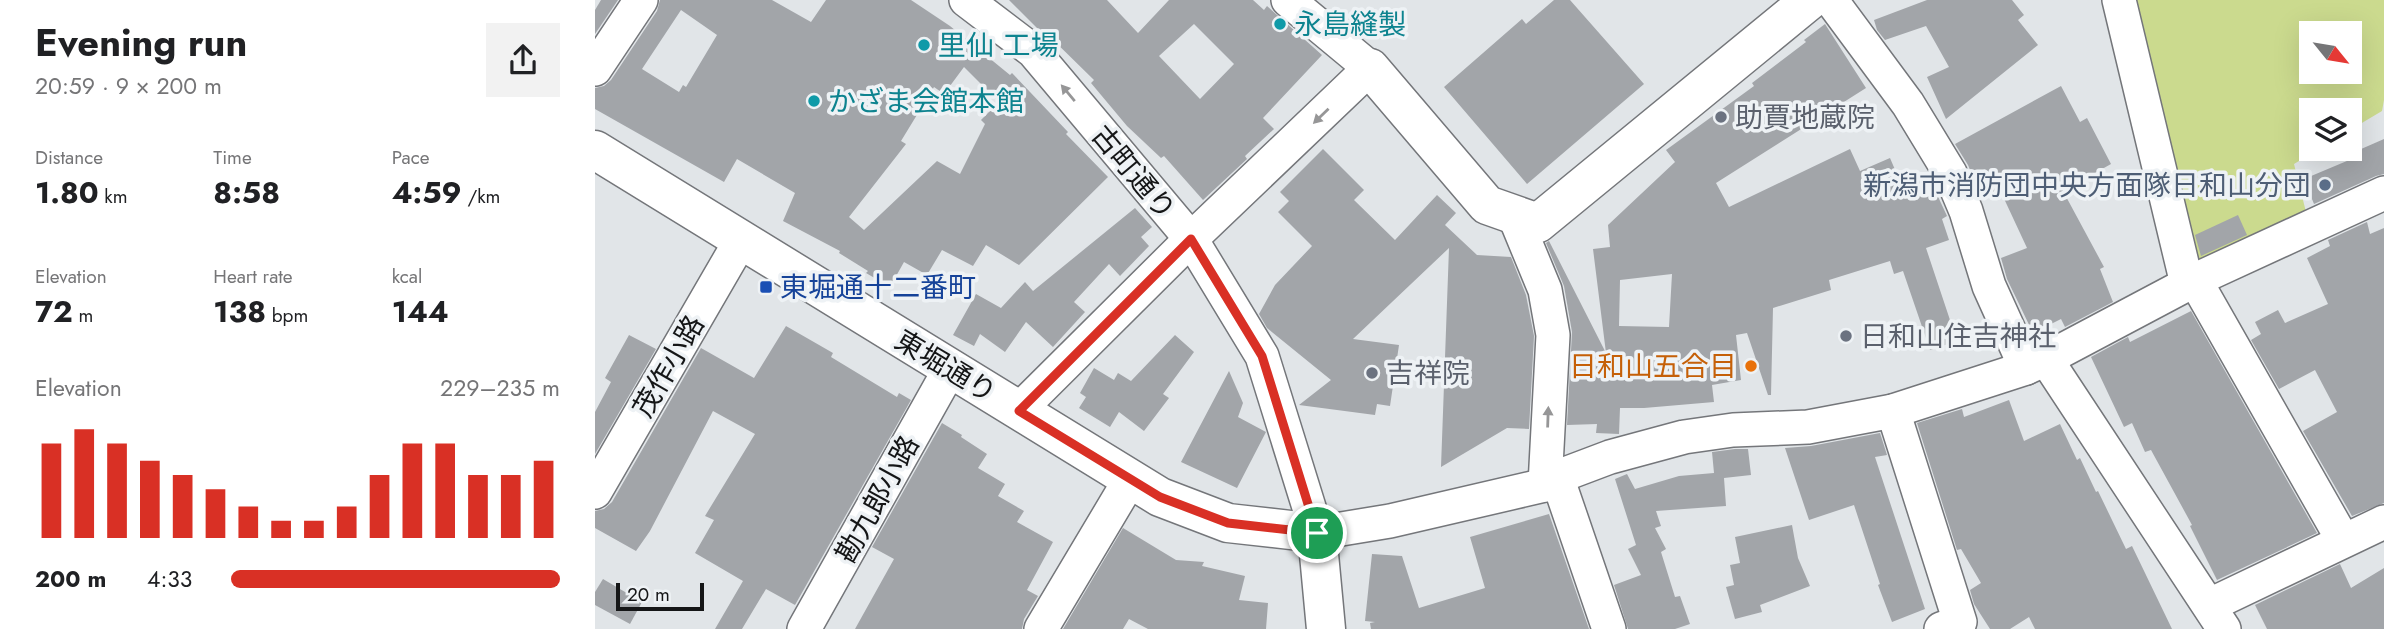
<!DOCTYPE html>
<html lang="en">
<head>
<meta charset="utf-8">
<style>
	body { margin:0; font-family:Jost,"Noto Sans JP",sans-serif; background:#f2f2f2; color:#202124; height:100vh; display:flex; flex-direction:column; font-size:26px; white-space:nowrap }
	* { box-sizing:border-box; margin:0 }
	p { font-size:23px; color:#757577 }
	.icon { flex:none; width:38px; height:38px; fill:none; stroke:currentColor; stroke-width:2; stroke-linecap:round; stroke-linejoin:round }
	.map { position:relative; flex:1; overflow:hidden }
	.details { display:flex; flex-direction:column; background:#fff; width:595px }
	.details>* { flex:none }
	.needle { width:46px; rotate:120deg }
	.tools { position:absolute; left:1704px; top:21px; display:grid; gap:14px }
	.tools a { display:grid; place-items:center; width:63px; height:63px; border-radius:0px; background:#fff; box-shadow:0 7px 28px #0002; font-size:35px }
	.scale { position:absolute; left:21px; bottom:18px; width:88px; box-sizing:border-box; padding-left:7px; border:4px solid #151617; border-top:0; font-size:19px; line-height:24px; white-space:nowrap; color:#151617; -webkit-text-stroke:5px #eef2f5; paint-order:stroke }
	.pin { position:absolute; display:grid; place-items:center; width:60px; height:60px; color:#fff; margin:-30px; border:4px solid #fff; border-radius:50%; box-shadow:0 2px 7px #0007 }
	.round { display:grid; place-items:center; flex:none; width:74px; height:74px; border-radius:0px; background:#f2f2f2 }
	.summary { display:flex; align-items:center; justify-content:space-between; height:119px; padding:0 35px }
	h1 { font-size:38px; font-weight:700; line-height:52px }
	.figures { display:grid; grid-template-columns:repeat(3,1fr); gap:10px; height:119px; padding:7px 35px }
	.figures div { display:grid; align-content:center }
	.figures b { font-size:30px; font-weight:700 }
	.figures small { font-size:19px; font-weight:400 }
	.figures p { font-size:19px }
	.chart { height:196px; padding:14px 35px }
	.chart p { display:flex; justify-content:space-between }
	.chart svg { width:100%; height:126px; margin-top:7px; stroke:#d93025; stroke-width:6 }
	ul { padding:0 35px; list-style:none; font-size:23px }
	li { display:grid; grid-template-columns:112px 84px 1fr; align-items:center; height:52px }
	li i { height:18px; border-radius:9px; background:#d93025 }
	main { display:flex; flex:1; min-height:0 }
	.map>svg:first-child { display:block }
</style>
</head>
<body>
<main>
<section class="details">
<div class="summary"><div><h1>Evening run</h1><p>20:59 · 9 × 200 m</p></div><a class="round"><svg class="icon" aria-label="share" viewBox="0 0 24 24"><path d="M12 15V3M7 8l5-5 5 5M5 13v7h14v-7"/></svg></a></div>
<div class="figures">
<div><p>Distance</p><b>1.80<small> km</small></b></div>
<div><p>Time</p><b>8:58</b></div>
<div><p>Pace</p><b>4:59<small> /km</small></b></div>
</div>
<div class="figures">
<div><p>Elevation</p><b>72<small> m</small></b></div>
<div><p>Heart rate</p><b>138<small> bpm</small></b></div>
<div><p>kcal</p><b>144</b></div>
</div>
<div class="chart"><p><span>Elevation</span>229–235 m</p>
<svg viewBox="0 0 160 44" preserveAspectRatio="none"><path d="M5 44V11M15 44V6M25 44V11M35 44V17M45 44V22M55 44V27M65 44V33M75 44V38M85 44V38M95 44V33M105 44V22M115 44V11M125 44V11M135 44V22M145 44V22M155 44V17"/></svg>
</div>
<ul>
<li><b>200 m</b>4:33<i style="width:100%"></i></li>
</ul>
</section>
<div class="map">
<svg width="1789" height="629" viewBox="0 0 1789 629">
	<rect width="100%" height="100%" fill="#e1e5e8"/>
	<path fill="#cbda8e" fill-rule="evenodd" d="M1534,0H1789V100L1787,111L1755,130V110H1717V149H1724L1699,164L1712,216L1598,277ZM1717,33H1755V72H1717Z"/>
	<g fill="#a2a5a9" fill-rule="evenodd">
		<path d="M6,0H23L0,34V10Z"/>
		<path d="M65,0H177L216,22L231,0H316L355,26L415,75L417,73L473,132L471,134L513,177L424,265L391,245L378,266L347,250L332,275L309,262L295,287L271,273L273,271L244,253L245,251L188,221L200,193L142,159L129,182L0,109V88L9,86L16,80L62,11ZM86,10L122,35L91,87L88,85L84,92L47,69ZM369,67L404,102L386,120L390,124L365,174L342,161L269,230L254,217L311,144L306,141L339,87L349,94Z"/>
		<path d="M414,0H512L543,33L574,0H658L669,10L672,6L727,55L668,118L679,129L650,156L652,159L608,200L569,156L566,158L532,126L496,83L499,80L447,29L445,31ZM599,24L639,64L605,99L564,56Z"/>
		<path d="M959,0H975L1049,84L932,184L849,87L927,19L931,24Z"/>
		<path d="M1332,0H1417L1429,15L1423,20L1443,45L1351,119L1332,77L1354,67L1331,26L1290,40L1282,30L1279,20Z"/>
		<path d="M1230,24L1271,88L1121,183L1134,207L1255,149L1265,171L1295,158L1307,186L1333,175L1352,216L1347,219L1354,240L1331,248L1362,341L1335,350L1308,271L1299,274L1295,261L1234,280L1236,290L1178,308L1176,395H1173L1152,333L1141,335L1146,380L1117,385L1119,402L1049,408H1025L1024,434L1001,433L1002,424L972,425L977,332L969,286L951,243L954,241L1011,353L998,249L1015,247L1013,225L1080,162L1071,150L1159,86L1157,83L1211,42L1209,40ZM1077,274L1074,327L1024,326L1025,280Z"/>
		<path d="M1466,86L1485,122L1492,118L1516,164L1468,191L1509,267L1505,269L1518,302L1470,327L1466,319L1438,333L1412,279L1406,258L1432,248L1405,190L1387,199L1373,165L1360,144Z"/>
		<path d="M1789,139V174L1781,176L1719,204L1709,179L1759,158L1757,153Z"/>
		<path d="M728,149L769,190L759,200L800,240L842,195L861,213L850,225L882,255L916,257L931,295L939,336L934,429L912,428L846,467L854,248L758,339L804,345L795,406L782,404L780,415L704,405L736,380L672,328L664,314L680,285L717,246L683,212L694,201L685,192Z"/>
		<path d="M540,208L557,227L546,237L554,246L525,276L514,264L479,302L490,312L458,347L431,322L410,352L385,334L379,346L358,335L381,294L406,308L430,282L438,291Z"/>
		<path d="M1643,215L1652,235L1606,256L1600,235Z"/>
		<path d="M1772,222L1775,234L1789,228V503L1757,516L1708,431L1742,412L1720,370L1684,389L1656,340L1666,334L1660,322L1683,310L1690,323L1733,304L1712,258L1735,246L1733,240Z"/>
		<path d="M1596,311L1722,533L1622,580L1595,526L1597,525L1556,450L1550,452L1537,423L1529,427L1496,357L1533,337L1535,342Z"/>
		<path d="M191,326L238,353L236,357L302,397L304,393L316,400L200,605L171,589L147,629H120L148,581L100,553L119,520L110,516L160,434L118,411L55,531L41,551L0,528V511L9,509L17,502L106,348L159,378Z"/>
		<path d="M34,335L61,349L0,454V412L16,382L10,378Z"/>
		<path d="M580,335L599,352L568,394L574,398L549,431L524,412L515,427L484,408L491,397L485,393L499,368L519,380L523,373L536,381Z"/>
		<path d="M634,371L648,403L643,417L671,432L642,488L586,462Z"/>
		<path d="M1414,400L1429,441L1465,424L1482,460L1485,458L1501,492L1503,491L1531,549L1537,546L1577,629H1440L1434,617L1415,629H1395L1379,604L1375,590L1386,583L1366,549L1362,550L1322,423L1367,409L1369,417Z"/>
		<path d="M347,423L367,435L366,437L392,454L383,468L410,484L403,496L429,511L422,522L458,542L432,590L443,596L429,619L427,629H260L299,559L277,547Z"/>
		<path d="M1285,433L1292,455L1280,457L1330,609L1297,622L1283,585L1285,584L1259,505L1214,520L1190,448L1216,446Z"/>
		<path d="M1140,449H1153L1156,475L1129,478L1131,506L1061,511L1066,526L1060,528L1071,549L1066,552L1080,597L1085,596L1095,624L1080,629H1033L1019,585L1046,575L1033,549L1041,545L1020,479L1032,474L1040,489L1084,476L1119,473L1117,452Z"/>
		<path d="M954,514L994,629H776L775,623L780,622L770,621L777,554L807,556L824,608L890,588L875,537Z"/>
		<path d="M1197,525L1203,558L1215,586L1165,605L1167,612L1140,619L1131,587L1139,585L1135,565L1145,563L1140,537Z"/>
		<path d="M528,528L581,560L609,562L607,566L650,576L644,600L673,603L671,629H553L534,619L528,629H468Z"/>
		<path d="M1745,564L1756,588L1789,568V629H1672L1660,605Z"/>
		<path d="M8,579L47,602L35,624L0,605V592Z"/>
	</g>
	<g fill="none" stroke-linecap="round" stroke-linejoin="round">
		<defs>
			<g id="street">
				<path d="M371,0L438,51L596,239L667,356L722,533L795,521L950,485L962,477L1015,457L1089,437L1138,430L1213,427L1298,411L1431,368L1451,359L1600,280L1789,193"/>
				<path d="M1236,0L1313,104L1355,173L1371,211L1394,286L1431,368"/>
				<path d="M1524,0L1592,284"/>
				<path d="M0,69L46,0"/>
				<path d="M919,215L950,290L958,335L950,485"/>
				<path d="M1600,280L1748,540"/>
				<path d="M1451,359L1629,629"/>
				<path d="M424,410L596,239L775,68L693,0"/>
				<path d="M1298,411L1365,622L1346,629"/>
				<path d="M962,477L1014,629"/>
				<path d="M0,492L146,240"/>
				<path d="M1615,605L1789,522"/>
				<path d="M209,629L355,369"/>
				<path d="M446,629L536,478"/>
			</g>
			<g id="secondary">
				<path d="M775,68L892,205L943,223L1215,0"/>
				<path d="M0,150L565,497L633,523L722,533L731,629"/>
			</g>
		</defs>
		<use href="#street" stroke="#74767a" stroke-width="36"/>
		<use href="#secondary" stroke="#74767a" stroke-width="41"/>
		<use href="#street" stroke="#fff" stroke-width="33"/>
		<use href="#secondary" stroke="#fff" stroke-width="38"/>
	</g>
	<defs><path id="oneway-solid" d="M-6-.8H1V-3.2L6.5 0L1 3.2V.8H-6Z" transform="scale(1.75)"/></defs>
	<g fill="#969697">
		<use href="#oneway-solid" transform="translate(473 93) rotate(-130)"/>
		<use href="#oneway-solid" transform="translate(726 116) rotate(136)"/>
		<use href="#oneway-solid" transform="translate(953 417) rotate(-88)"/>
	</g>
	<g fill="none" stroke-linecap="round" stroke-linejoin="round">
		<defs>
			<path id="route" d="M596,239L667,356L722,533L633,523L565,497L424,411Z"/>
		</defs>
		<use href="#route" stroke="#fff" stroke-width="14"/>
		<use href="#route" stroke="#d93025" stroke-width="9"/>
	</g>
	<g fill="#0f9aa8" stroke="#eef2f5" stroke-width="2.5">
		<circle cx="685" cy="24" r="7"/>
		<circle cx="329" cy="45" r="7"/>
		<circle cx="219" cy="101" r="7"/>
	</g>
	<g fill="#6b7280" stroke="#eef2f5" stroke-width="2.5">
		<circle cx="1126" cy="117" r="7"/>
		<circle cx="1251" cy="336" r="7"/>
		<circle cx="777" cy="373" r="7"/>
	</g>
	<circle fill="#5c6f8a" stroke="#eef2f5" stroke-width="2.5" cx="1730" cy="185" r="7"/>
	<rect fill="#1a4fb4" stroke="#eef2f5" stroke-width="2.5" x="164" y="280" width="14" height="14" rx="3.5"/>
	<circle fill="#e8710a" stroke="#eef2f5" stroke-width="2.5" cx="1156" cy="366" r="7"/>
	<g text-anchor="middle" stroke-width="7" stroke-linejoin="round" paint-order="stroke">
		<g font-size="28" fill="#0d838f" stroke="#eef2f5" text-anchor="start">
			<text x="699" y="34">永島縫製</text>
			<text x="343" y="55">里仙 工場</text>
			<text x="233" y="111">かざま会館本館</text>
		</g>
		<g font-size="28" fill="#5b616d" stroke="#eef2f5" text-anchor="start">
			<text x="1140" y="127">助賈地蔵院</text>
			<text x="1265" y="346">日和山住吉神社</text>
			<text x="791" y="383">吉祥院</text>
		</g>
		<g font-size="28" fill="#151617" stroke="#eef2f5">
			<text transform="translate(539 172) rotate(50)" y="10">古町通り</text>
			<text transform="translate(73 366) rotate(-60)" y="10">茂作小路</text>
			<text transform="translate(351 366) rotate(31)" y="10">東堀通り</text>
			<text transform="translate(282 499) rotate(-61)" y="10">勘九郎小路</text>
		</g>
		<g font-size="28" fill="#4e5e75" stroke="#eef2f5" text-anchor="end">
			<text x="1716" y="195">新潟市消防団中央方面隊日和山分団</text>
		</g>
		<g font-size="28" fill="#164399" stroke="#eef2f5" text-anchor="start">
			<text x="185" y="297">東堀通十二番町</text>
		</g>
		<g font-size="28" fill="#c56008" stroke="#eef2f5" text-anchor="end">
			<text x="1142" y="376">日和山五合目</text>
		</g>
	</g>
</svg>
<div class="tools">
<a><svg class="needle" viewBox="-14 -14 28 28"><path d="M0-13l5 13h-10z" fill="#e53935"/><path d="M0 13l5-13h-10z" fill="#757577"/></svg></a>
<a><svg class="icon" aria-label="layers" viewBox="0 0 24 24"><path d="M12 4l9 5-9 5-9-5zM3 14l9 5 9-5"/></svg></a>
</div>
<div class="scale">20 m</div>
<div class="pin" style="left:722px;top:533px;background:#1e9e55"><svg class="icon" aria-label="arrive" viewBox="0 0 24 24"><path d="M6 21V4h12l-3 4 3 4H6"/></svg></div>
</div>
</main>
</body>
</html>
